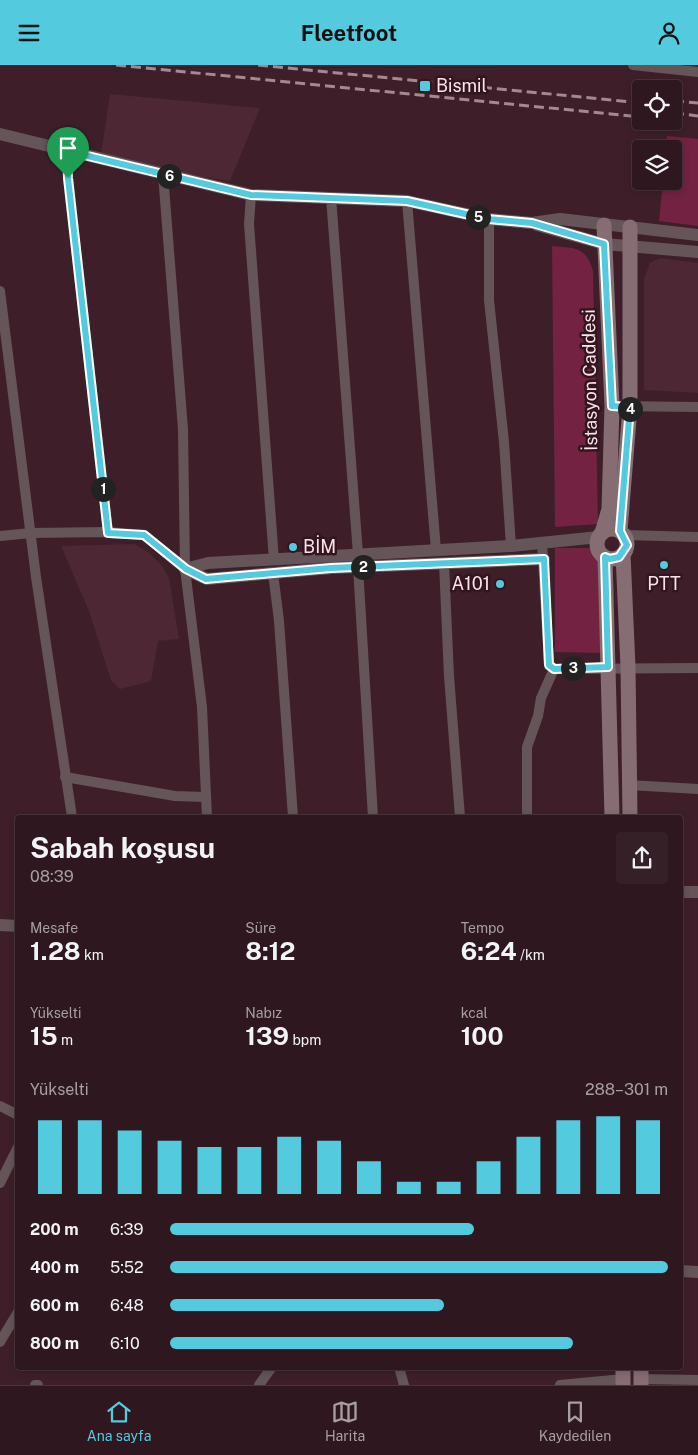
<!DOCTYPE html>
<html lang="tr">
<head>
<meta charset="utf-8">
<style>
	body { margin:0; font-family:"Public Sans",sans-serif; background:#362028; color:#f1f3f6; height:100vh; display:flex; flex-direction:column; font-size:19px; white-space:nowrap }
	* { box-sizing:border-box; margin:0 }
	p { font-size:16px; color:#a79fa4 }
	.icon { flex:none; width:28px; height:28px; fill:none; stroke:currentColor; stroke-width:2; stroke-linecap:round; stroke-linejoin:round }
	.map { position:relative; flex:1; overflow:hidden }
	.details { position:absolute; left:15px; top:750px; width:668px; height:555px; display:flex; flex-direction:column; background:#2e171f; border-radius:5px; box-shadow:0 2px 8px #0003,0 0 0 1px #49363d }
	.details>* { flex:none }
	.controls { position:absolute; left:632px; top:15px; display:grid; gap:10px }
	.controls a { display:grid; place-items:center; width:50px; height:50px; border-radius:5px; background:#2e171f; box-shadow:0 2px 8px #0003,0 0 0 1px #49363d; font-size:25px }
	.pin { position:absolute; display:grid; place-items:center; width:42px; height:42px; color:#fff; margin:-51px -21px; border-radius:50% 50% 50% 0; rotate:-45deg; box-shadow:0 0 5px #0007 }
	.pin .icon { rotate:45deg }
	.km { position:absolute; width:25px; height:25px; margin:-12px; border-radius:50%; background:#222; color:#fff; font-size:14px; line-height:25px; text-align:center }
	.round { display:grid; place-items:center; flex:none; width:52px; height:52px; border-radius:5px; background:#362028 }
	.headline { display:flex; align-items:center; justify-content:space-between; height:85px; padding:0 15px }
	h1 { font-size:28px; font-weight:700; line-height:38px }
	.figures { display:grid; grid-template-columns:repeat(3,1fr); gap:8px; height:85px; padding:5px 15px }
	.figures div { display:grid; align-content:center }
	.figures b { font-size:25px; font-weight:700 }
	.figures small { font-size:14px; font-weight:400 }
	.figures p { font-size:14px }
	.chart { height:140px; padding:10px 15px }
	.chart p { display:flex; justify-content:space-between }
	.chart svg { width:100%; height:90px; margin-top:5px; stroke:#54cade; stroke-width:6 }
	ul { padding:0 15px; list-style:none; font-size:16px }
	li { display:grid; grid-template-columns:80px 60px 1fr; align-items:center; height:38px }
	li i { height:12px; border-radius:6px; background:#54cade }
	header { display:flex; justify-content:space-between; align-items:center; height:65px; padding:0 15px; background:#54cade; color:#111; font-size:22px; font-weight:700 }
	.menu { display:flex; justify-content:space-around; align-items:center; height:70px; border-top:1px solid #49363d; background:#2e171f; font-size:14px; color:#a79fa4 }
	.menu a { display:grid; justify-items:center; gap:2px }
	.menu .active { color:#54cade }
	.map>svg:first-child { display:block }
</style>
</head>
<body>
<header><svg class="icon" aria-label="menu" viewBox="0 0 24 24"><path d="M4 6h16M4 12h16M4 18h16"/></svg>Fleetfoot<svg class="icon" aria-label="person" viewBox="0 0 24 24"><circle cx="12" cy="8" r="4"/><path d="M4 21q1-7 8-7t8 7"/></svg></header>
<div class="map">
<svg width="698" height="1320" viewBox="0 0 698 1320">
	<rect width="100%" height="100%" fill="#3e1f29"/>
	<g fill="#4d2733">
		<path d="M110,29L260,43L230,116L179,108L101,89Z"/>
		<path d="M660,193L698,198V328L644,325V214L650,198Z"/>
		<path d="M134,479L150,488L163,502L169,513L179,574L158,576L151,616L120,624L111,615L89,546L61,481Z"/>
	</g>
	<g fill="#732241">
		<path d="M667,71L698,74V161L659,156L663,116H674V84H665Z"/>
		<path d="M552,181C574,183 586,181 593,206L598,459L555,462Z"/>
		<path d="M555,483H593L600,498L603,588L555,587Z"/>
	</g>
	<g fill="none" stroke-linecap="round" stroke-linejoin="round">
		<g stroke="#655559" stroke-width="10">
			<path d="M633,0L698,7"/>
			<path d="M67,86L68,113L108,467"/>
			<path d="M163,109L183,364L185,504L202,642L207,752"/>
			<path d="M251,130L249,159L274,495"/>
			<path d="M331,132L358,489"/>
			<path d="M407,136L436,485"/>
			<path d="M489,154V235L504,377L511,481"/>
			<path d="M0,226L36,512L72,752"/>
			<path d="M612,341L698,342"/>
			<path d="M624,470L698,472"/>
			<path d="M0,471L31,468L108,467L144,470L185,504"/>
			<path d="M542,477L549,600L554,604L698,603"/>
			<path d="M444,498L449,611L460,752"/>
			<path d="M358,502L373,752"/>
			<path d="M273,508L279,556L293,752"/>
			<path d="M65,712L175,731L205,732"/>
			<path d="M629,720L698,724"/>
			<path d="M527,752V682L538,651L541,633L554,604"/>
			<path d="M0,1041L18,1050"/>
			<path d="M0,1118L18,1082"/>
			<path d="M0,1277L18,1247"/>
			<path d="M399,1302L404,1320"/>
			<path d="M641,1314L698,1315"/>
			<path d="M35,1320H38"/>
			<path d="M259,1320L272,1302"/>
			<path d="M560,1320L623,1314"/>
		</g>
		<g stroke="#655559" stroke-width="12">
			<path d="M0,69L251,130L407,136L489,154L532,158L560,154L698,170"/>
			<path d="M537,160L604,179L698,187"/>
			<path d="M185,504L208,498L511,481L599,472"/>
			<path d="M185,504L207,514L331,503L544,494"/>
			<path d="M680,827H698"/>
			<path d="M0,860L18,861"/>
			<path d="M680,1206L698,1207"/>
		</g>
		<g stroke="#866d74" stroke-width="15">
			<circle cx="612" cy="479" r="15"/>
			<path d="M620,466L630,342V162"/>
			<path d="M602,468L609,444L612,341L604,160"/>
			<path d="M623,489L628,602L630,752"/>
			<path d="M605,492L612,752"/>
			<path d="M623,1302V1320"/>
			<path d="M641,1302V1320"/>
		</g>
		<g stroke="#a38991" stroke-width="3" stroke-dasharray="10 5" stroke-linecap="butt">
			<path d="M116,0L641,52"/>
			<path d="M258,0L641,38"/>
			<path d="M674,36L698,38"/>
			<path d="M674,48L698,51"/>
		</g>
	</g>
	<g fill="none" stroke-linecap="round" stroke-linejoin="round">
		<defs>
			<path id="route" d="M67,86L251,130L407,136L488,154L532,158L604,179L612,341L630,342L620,466L627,480L619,492L610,494L605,492L608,602L554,604L549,600L544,494L331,503L206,514L186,504L144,470L108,468L68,113Z"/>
		</defs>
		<use href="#route" stroke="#fff" stroke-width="10"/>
		<use href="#route" stroke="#54cade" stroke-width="6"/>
	</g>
	<g fill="#54cade" stroke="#33151f" stroke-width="2">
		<rect x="419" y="15" width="12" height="12" rx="2.5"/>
		<circle cx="293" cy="482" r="5"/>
		<circle cx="664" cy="500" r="5"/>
		<circle cx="500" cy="519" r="5"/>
	</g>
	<g text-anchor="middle" stroke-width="5" stroke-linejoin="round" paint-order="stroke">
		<g font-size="18" fill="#f9e3e9" stroke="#33151f" text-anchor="start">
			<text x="436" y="27">Bismil</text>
			<text x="303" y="488">BİM</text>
			<text x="490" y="525" text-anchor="end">A101</text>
			<text x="664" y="525" text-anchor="middle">PTT</text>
		</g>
		<g font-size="18" fill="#f9e3e9" stroke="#33151f">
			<text transform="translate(590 315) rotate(-91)" y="6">İstasyon Caddesi</text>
		</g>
	</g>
</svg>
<div class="controls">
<a><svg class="icon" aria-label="locate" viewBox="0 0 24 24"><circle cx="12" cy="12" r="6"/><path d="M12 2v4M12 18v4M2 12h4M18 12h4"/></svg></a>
<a><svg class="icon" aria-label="layers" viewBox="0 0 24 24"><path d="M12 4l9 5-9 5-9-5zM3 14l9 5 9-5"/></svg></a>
</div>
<div class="pin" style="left:68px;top:113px;background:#1e9e55"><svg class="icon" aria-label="arrive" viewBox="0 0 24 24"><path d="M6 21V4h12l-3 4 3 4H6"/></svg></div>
<b class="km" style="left:103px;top:424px">1</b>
<b class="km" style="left:363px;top:502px">2</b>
<b class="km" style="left:573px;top:603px">3</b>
<b class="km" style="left:630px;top:344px">4</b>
<b class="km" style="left:478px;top:152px">5</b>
<b class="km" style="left:169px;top:111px">6</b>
<section class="details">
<div class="headline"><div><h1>Sabah koşusu</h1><p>08:39</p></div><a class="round"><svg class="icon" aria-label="share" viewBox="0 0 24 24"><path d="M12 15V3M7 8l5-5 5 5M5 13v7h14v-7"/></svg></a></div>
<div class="figures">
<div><p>Mesafe</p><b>1.28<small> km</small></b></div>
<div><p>Süre</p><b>8:12</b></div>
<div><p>Tempo</p><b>6:24<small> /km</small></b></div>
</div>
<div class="figures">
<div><p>Yükselti</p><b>15<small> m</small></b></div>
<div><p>Nabız</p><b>139<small> bpm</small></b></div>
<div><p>kcal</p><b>100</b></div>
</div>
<div class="chart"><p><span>Yükselti</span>288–301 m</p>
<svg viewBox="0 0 160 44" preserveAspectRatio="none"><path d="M5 44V8M15 44V8M25 44V13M35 44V18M45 44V21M55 44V21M65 44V16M75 44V18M85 44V28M95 44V38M105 44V38M115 44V28M125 44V16M135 44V8M145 44V6M155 44V8"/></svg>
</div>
<ul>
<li><b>200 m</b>6:39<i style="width:61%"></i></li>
<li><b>400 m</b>5:52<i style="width:100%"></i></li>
<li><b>600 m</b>6:48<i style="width:55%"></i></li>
<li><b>800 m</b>6:10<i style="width:81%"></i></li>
</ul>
</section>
</div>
<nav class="menu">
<a class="active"><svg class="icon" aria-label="home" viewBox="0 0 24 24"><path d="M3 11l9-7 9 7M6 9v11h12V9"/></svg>Ana sayfa</a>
<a><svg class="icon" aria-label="map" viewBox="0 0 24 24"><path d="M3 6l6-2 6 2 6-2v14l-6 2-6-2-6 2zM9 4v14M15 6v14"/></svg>Harita</a>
<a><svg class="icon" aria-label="saved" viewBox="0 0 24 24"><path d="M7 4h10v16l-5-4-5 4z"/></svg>Kaydedilen</a>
</nav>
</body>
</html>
